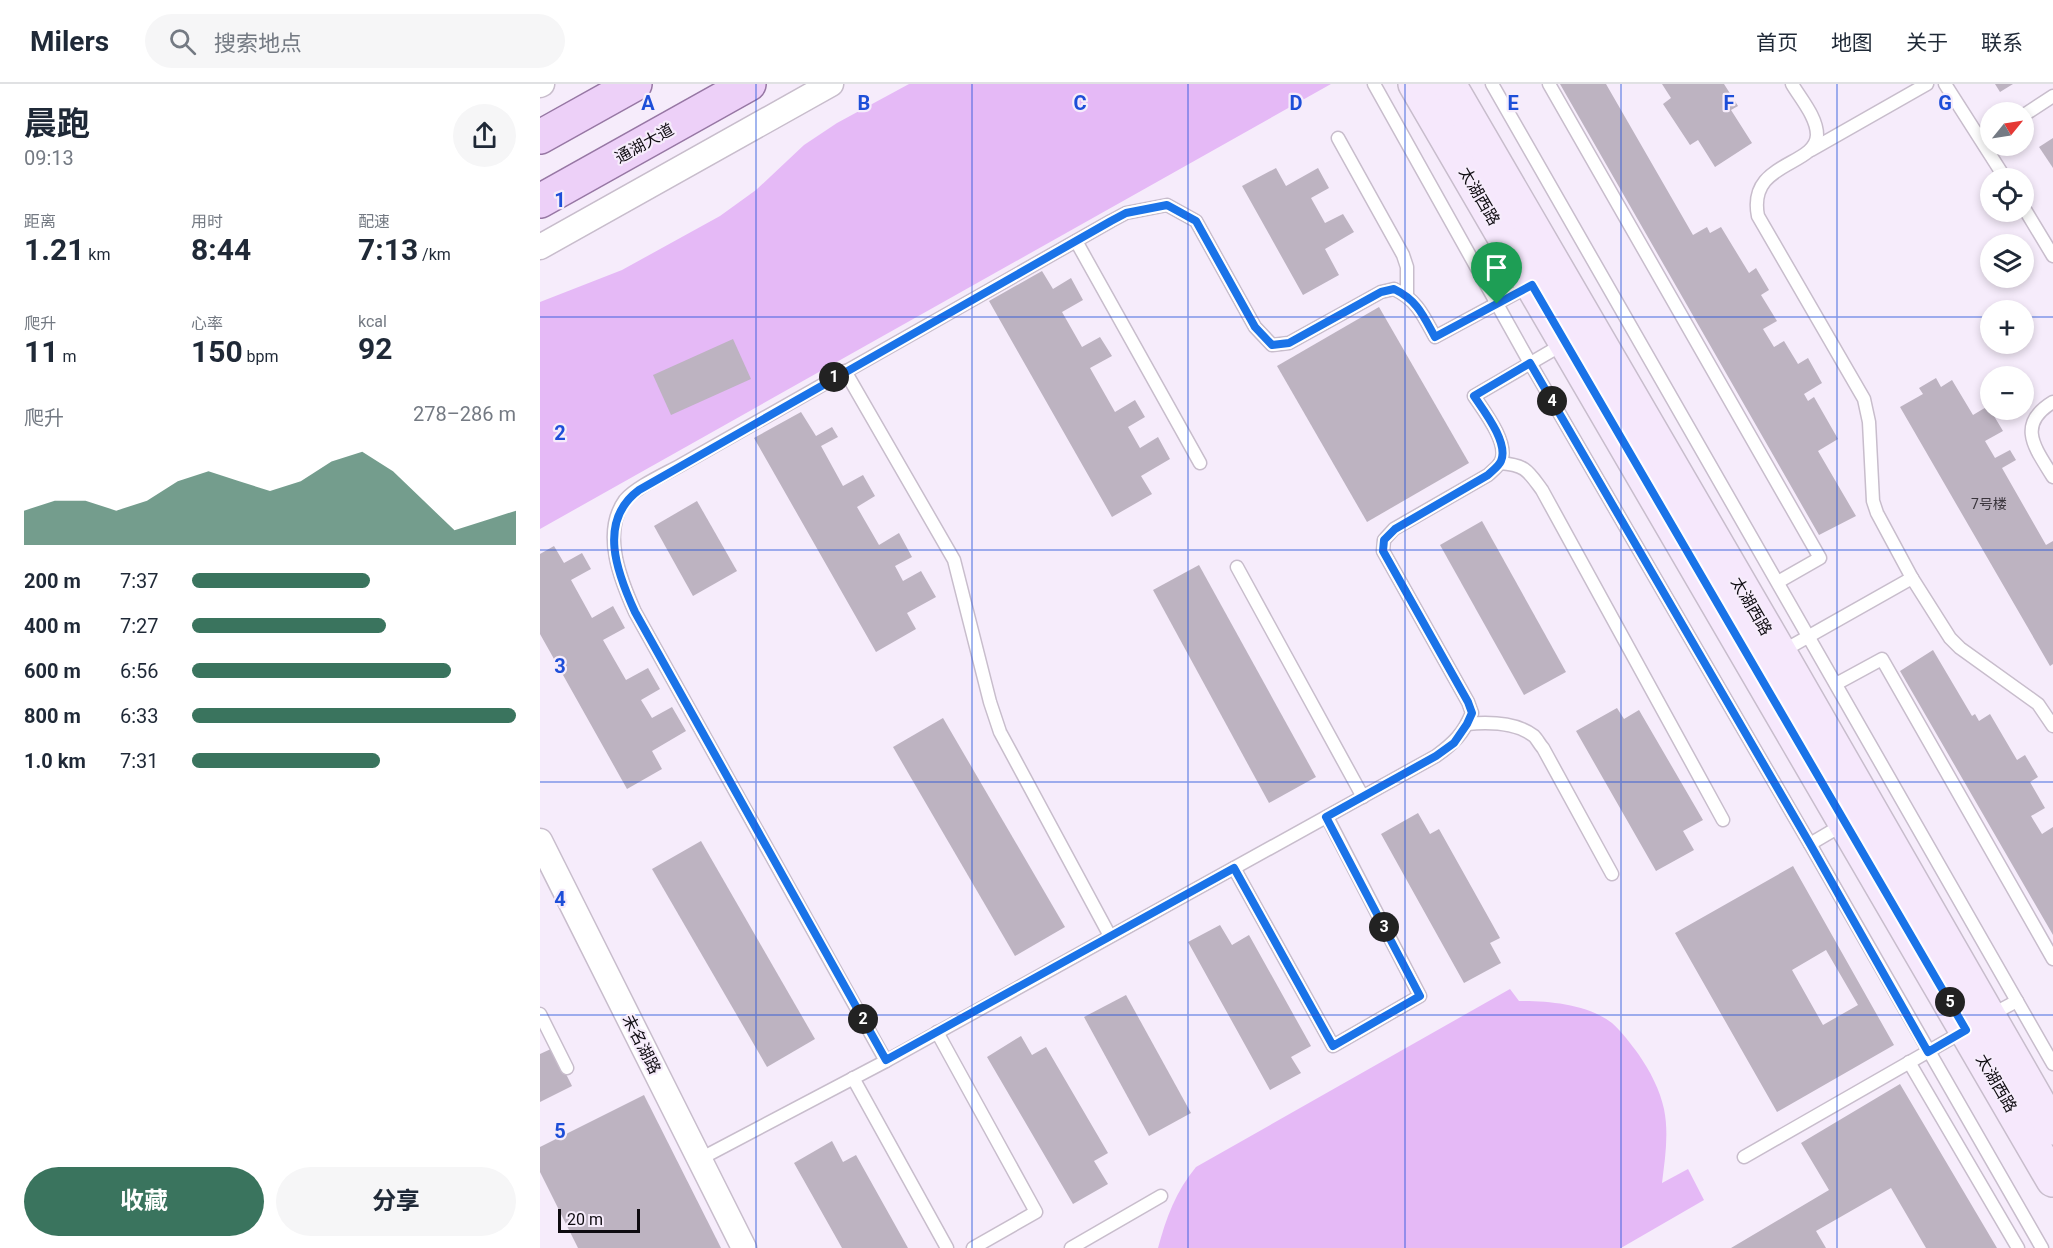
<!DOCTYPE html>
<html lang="zh">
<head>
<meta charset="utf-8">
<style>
	body { margin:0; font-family:Roboto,"Noto Sans SC",sans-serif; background:#f6f6f7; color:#1f2937; height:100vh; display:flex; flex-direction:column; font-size:22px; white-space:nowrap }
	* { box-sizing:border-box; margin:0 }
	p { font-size:20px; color:#747a83 }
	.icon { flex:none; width:33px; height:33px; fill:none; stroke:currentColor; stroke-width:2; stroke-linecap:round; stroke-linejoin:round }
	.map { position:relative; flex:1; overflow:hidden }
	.drawer { display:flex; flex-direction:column; background:#fff; width:540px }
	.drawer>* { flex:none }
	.needle { width:39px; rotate:60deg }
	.controls { position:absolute; left:1440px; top:18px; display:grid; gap:12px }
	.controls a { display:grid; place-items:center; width:54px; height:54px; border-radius:50%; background:#fff; box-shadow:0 3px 9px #0003; font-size:30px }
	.scale { position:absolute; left:18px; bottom:15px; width:82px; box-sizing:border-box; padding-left:6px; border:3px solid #0e0b10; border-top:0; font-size:16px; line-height:21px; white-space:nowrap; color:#0e0b10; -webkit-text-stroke:4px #f6ecfb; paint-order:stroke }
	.pin { position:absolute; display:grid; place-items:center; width:51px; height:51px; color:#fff; margin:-62px -26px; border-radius:50% 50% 50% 0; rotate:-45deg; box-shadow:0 0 6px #0007 }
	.pin .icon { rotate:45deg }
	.km { position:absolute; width:30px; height:30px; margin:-15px; border-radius:50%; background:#222; color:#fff; font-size:16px; line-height:30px; text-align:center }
	.round { display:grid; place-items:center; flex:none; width:63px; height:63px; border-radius:32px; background:#f6f6f7 }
	.headline { display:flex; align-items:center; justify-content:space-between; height:102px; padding:0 24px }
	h1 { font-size:33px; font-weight:700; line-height:45px }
	.metrics { display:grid; grid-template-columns:repeat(3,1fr); gap:9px; height:102px; padding:6px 24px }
	.metrics div { display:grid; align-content:center }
	.metrics b { font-size:30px; font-weight:700 }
	.metrics small { font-size:16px; font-weight:400 }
	.metrics p { font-size:16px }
	.chart { height:168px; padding:12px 24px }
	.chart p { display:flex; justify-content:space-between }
	.chart svg { width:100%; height:108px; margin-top:6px; fill:#3a745e; opacity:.7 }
	.button { display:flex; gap:12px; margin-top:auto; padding:12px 24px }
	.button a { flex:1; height:69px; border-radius:36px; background:#3a745e; color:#fff; font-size:24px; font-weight:700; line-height:69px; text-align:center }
	.button a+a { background:#f6f6f7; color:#1f2937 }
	ul { padding:0 24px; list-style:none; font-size:20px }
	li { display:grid; grid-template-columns:96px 72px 1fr; align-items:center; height:45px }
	li i { height:15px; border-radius:8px; background:#3a745e }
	header { display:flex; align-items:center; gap:36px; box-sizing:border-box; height:84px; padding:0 30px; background:#fff; border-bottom:2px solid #e0e1e3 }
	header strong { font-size:28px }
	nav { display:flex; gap:33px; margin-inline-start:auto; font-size:21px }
	.search { width:420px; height:54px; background:#f6f6f7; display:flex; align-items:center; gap:15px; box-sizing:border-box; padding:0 21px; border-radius:33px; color:#747a83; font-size:22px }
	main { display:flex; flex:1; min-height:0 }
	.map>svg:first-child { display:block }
</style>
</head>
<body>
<header>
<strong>Milers</strong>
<div class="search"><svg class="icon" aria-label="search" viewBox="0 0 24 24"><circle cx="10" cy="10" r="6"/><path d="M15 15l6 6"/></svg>搜索地点</div>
<nav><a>首页</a><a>地图</a><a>关于</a><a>联系</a></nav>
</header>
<main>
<section class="drawer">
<div class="headline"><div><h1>晨跑</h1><p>09:13</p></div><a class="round"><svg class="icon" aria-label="share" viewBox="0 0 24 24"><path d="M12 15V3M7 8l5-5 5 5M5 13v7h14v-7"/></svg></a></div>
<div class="metrics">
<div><p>距离</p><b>1.21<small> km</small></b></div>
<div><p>用时</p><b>8:44</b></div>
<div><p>配速</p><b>7:13<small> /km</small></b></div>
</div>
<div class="metrics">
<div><p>爬升</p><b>11<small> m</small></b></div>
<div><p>心率</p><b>150<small> bpm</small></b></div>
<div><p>kcal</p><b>92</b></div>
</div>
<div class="chart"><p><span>爬升</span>278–286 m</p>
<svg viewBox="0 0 160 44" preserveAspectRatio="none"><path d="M0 44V30L10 26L20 26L30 30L40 26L50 18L60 14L70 18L80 22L90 18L100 10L110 6L120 14L130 26L140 38L150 34L160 30V44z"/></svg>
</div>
<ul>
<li><b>200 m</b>7:37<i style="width:55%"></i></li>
<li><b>400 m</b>7:27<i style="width:60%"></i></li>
<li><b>600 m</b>6:56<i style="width:80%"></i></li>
<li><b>800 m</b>6:33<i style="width:100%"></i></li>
<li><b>1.0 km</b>7:31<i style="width:58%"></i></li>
</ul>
<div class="button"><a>收藏</a><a>分享</a></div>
</section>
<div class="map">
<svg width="1513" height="1164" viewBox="0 0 1513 1164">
	<rect width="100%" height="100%" fill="#f6ecfb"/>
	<g fill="#e5b9f6">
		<path d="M369,0H791L0,445V218L82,186L180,132L216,106L264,61L297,39Z"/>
		<path d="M970,905L979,917C1009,917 1047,920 1072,939C1082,948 1091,960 1099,971C1110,987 1120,1006 1124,1025C1129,1050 1125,1074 1122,1099L1148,1085L1164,1116L1081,1164H618C626,1134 636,1107 656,1083Z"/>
	</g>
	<g fill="#bdb3c1" fill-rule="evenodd">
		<path d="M1020,0H1066L1153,151L1167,143L1170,149L1181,143L1209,189L1216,184L1229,206L1221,211L1237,237L1223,245L1234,263L1244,257L1258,280L1268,274L1282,299L1264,310L1268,317L1274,313L1298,355L1278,367L1316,432L1279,451Z"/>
		<path d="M1122,0H1184L1198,22L1191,26L1212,59L1175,83L1158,56L1150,61L1123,20L1131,14Z"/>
		<path d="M1455,0H1473L1460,8Z"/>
		<path d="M1513,54V84L1499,63Z"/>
		<path d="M736,84L746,102L778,84L789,104L771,114L785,139L803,130L814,148L785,165L799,191L763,211L702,102Z"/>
		<path d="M502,187L513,205L531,194L543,216L522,228L542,263L560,253L572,272L550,284L575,328L595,316L605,333L588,343L600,364L618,353L630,375L601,392L612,410L572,433L449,217Z"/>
		<path d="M839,223L929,379L827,438L737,282Z"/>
		<path d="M193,255L211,295L131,331L113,291Z"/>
		<path d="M1396,294L1401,303L1412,296L1433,331L1448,322L1463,347L1445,357L1455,374L1470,366L1476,376L1462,384L1506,461L1513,457V580L1510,582L1360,323L1383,310L1379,304Z"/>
		<path d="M261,328L276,352L292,343L298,353L281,362L303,402L323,391L335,412L317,423L339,461L359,449L372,473L355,482L363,497L381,487L396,513L367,529L376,545L336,568L214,354Z"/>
		<path d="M157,417L197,487L153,512L114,442Z"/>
		<path d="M942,437L1026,588L984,611L900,461Z"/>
		<path d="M14,462L24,479L42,469L51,485L31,496L52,534L73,522L85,544L63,556L86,596L108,584L120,605L101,616L112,634L132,623L146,647L112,667L122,685L87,705L0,550V470Z"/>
		<path d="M659,481L776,693L729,719L613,506Z"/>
		<path d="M1393,566L1432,632L1435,630L1439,637L1450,630L1477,676L1485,671L1498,693L1490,698L1505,724L1491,732L1502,750L1513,743V851L1360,587Z"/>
		<path d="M1077,624L1084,635L1099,626L1163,736L1143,747L1154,766L1116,787L1036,647Z"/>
		<path d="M403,634L525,843L475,872L353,663Z"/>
		<path d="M878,729L890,750L899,745L960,854L950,859L961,879L924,899L841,750Z"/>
		<path d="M161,757L275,955L227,983L112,785Z"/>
		<path d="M1253,782L1354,961L1237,1028L1135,849ZM1286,866L1318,921L1283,941L1252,886Z"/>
		<path d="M680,841L692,861L709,851L771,962L751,973L761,989L730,1006L648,858Z"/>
		<path d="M586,911L651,1029L609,1052L544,933Z"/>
		<path d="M481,952L492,971L506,963L568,1069L554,1077L568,1100L533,1120L447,973Z"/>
		<path d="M13,964L32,1002L0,1018V970Z"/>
		<path d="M1360,1000L1457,1164H1386L1351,1104L1276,1147L1286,1164H1191L1289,1106L1261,1059Z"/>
		<path d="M104,1011L181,1164H38L0,1088V1063Z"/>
		<path d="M292,1057L303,1078L316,1071L368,1164H302L254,1079Z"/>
	</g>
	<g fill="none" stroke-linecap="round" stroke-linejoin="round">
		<defs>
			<g id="lane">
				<path d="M834,0L990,279L1270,760L1502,1164"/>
				<path d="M952,0L1513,980"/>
				<path d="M1009,0L1280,474L1238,498"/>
				<path d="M1252,0C1260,14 1277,33 1277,51C1276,83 1207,77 1218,132L1324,315L1329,338L1333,417L1337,429L1372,494L1410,554L1420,564L1498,620L1513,642"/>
				<path d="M1405,0L1465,94"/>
				<path d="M1484,31L1513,12"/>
				<path d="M798,54L863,171L867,183V211"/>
				<path d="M1271,66L1387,0"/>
				<path d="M1484,124L1513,172"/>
				<path d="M536,157L660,379"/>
				<path d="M305,287L414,476L450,618L460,648L570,852"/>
				<path d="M1513,318C1475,341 1496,365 1513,393"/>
				<path d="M960,379C986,381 988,387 1002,406L1183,736"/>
				<path d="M697,483L823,713"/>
				<path d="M1241,568L1372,494"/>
				<path d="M1296,600L1342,575L1513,875"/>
				<path d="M927,640C948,638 976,638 994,652C997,655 1000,661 1003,664L1072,790"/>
				<path d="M1270,760L1304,740"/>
				<path d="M694,784L793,962L880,912L787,733"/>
				<path d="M0,930L27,984"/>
				<path d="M1449,932L1477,917"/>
				<path d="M397,948L496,1128L433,1164"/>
				<path d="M346,977L896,672C914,659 923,650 932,629L928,618L843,467L844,456L854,445L948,391C952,387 959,382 961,377C969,359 944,327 934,312L1025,259"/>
				<path d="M1369,978L1478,1164"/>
				<path d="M313,994L407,1164"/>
				<path d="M1204,1073L1424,947"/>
				<path d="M160,1075L346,977L95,528C81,497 61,449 85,416C96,403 125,390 141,381L571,137L586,129L627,121L656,137L715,243L732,261L749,259L841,208L854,205C877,216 883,231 895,253L991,201"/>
				<path d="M531,1164L621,1112"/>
			</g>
			<g id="street">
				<path d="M0,1L2,0"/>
				<path d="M0,163L291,0"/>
				<path d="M0,757L204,1164"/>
			</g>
			<g id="secondary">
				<path d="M875,0L1513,1096"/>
				<path d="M909,0L1240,569L1513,1044"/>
			</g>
			<g id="primary">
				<path d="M0,53L95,0"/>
				<path d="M0,117L209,0"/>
			</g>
		</defs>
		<use href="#lane" stroke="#c8bdcc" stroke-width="15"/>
		<use href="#street" stroke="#c8bdcc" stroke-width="27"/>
		<use href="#secondary" stroke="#c8bdcc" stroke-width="36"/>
		<use href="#primary" stroke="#9777a4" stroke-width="36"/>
		<use href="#lane" stroke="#fff" stroke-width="12"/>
		<use href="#street" stroke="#fff" stroke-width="24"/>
		<use href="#secondary" stroke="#f6e8fc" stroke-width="33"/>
		<use href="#primary" stroke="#edd0f8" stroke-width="33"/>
	</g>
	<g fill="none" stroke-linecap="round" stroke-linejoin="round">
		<defs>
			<path id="route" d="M627,121L656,137L715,243L732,261L749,259L841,208L854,205C877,216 883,231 895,253L992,201L1426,946L1388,968L1270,760L990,279L934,312C944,327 969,359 961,377C959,382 952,387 948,391L855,445L844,456L843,467L928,618L932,629L927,640L914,659L896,672L786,733L880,912L793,962L694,784L346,976L95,528C77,489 57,437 99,406L571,137L586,129Z"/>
		</defs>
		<use href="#route" stroke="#fff" stroke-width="12"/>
		<use href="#route" stroke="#1a73e8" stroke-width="8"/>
	</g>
	<path fill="none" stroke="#1d4ed8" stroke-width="1.5" stroke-opacity="0.55" d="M216,0V1164M432,0V1164M648,0V1164M865,0V1164M1081,0V1164M1297,0V1164M0,233H1450M1484,233H1513M0,466H1513M0,698H1513M0,931H1513"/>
	<g text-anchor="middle" stroke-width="4.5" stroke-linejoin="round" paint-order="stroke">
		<g font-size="14" fill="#3a353c">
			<text x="1449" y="425">7号楼</text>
		</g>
		<g font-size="16" fill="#0e0b10" stroke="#f6ecfb">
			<text transform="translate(104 59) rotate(-29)" y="6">通湖大道</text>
			<text transform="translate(940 112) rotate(60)" y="6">太湖西路</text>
			<text transform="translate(1212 522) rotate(60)" y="6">太湖西路</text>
			<text transform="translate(102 960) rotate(63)" y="6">未名湖路</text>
			<text transform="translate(1457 999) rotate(60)" y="6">太湖西路</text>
		</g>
	</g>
	<g font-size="20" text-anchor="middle" font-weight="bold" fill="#1d4ed8" stroke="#f6ecfb" stroke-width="4.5" stroke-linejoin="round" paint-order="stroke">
		<text x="108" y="26">A</text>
		<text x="324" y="26">B</text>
		<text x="540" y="26">C</text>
		<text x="756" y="26">D</text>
		<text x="973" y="26">E</text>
		<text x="1189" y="26">F</text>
		<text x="1405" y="26">G</text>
		<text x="20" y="123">1</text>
		<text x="20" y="356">2</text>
		<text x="20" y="589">3</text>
		<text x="20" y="822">4</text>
		<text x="20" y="1054">5</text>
	</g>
</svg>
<div class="controls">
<a><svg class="needle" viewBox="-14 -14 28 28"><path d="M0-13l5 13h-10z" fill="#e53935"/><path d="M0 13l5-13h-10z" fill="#747a83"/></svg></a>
<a><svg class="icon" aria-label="locate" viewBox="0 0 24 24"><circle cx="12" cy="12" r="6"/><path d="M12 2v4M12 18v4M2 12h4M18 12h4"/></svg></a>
<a><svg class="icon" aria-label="layers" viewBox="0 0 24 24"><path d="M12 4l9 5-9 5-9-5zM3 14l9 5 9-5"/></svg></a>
<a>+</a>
<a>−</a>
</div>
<div class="scale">20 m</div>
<div class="pin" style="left:957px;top:220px;background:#1e9e55"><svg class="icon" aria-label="arrive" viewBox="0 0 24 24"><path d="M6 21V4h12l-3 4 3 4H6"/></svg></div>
<b class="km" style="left:294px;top:293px">1</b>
<b class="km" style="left:323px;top:935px">2</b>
<b class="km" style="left:844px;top:843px">3</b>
<b class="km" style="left:1012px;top:317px">4</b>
<b class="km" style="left:1410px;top:918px">5</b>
</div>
</main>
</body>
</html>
